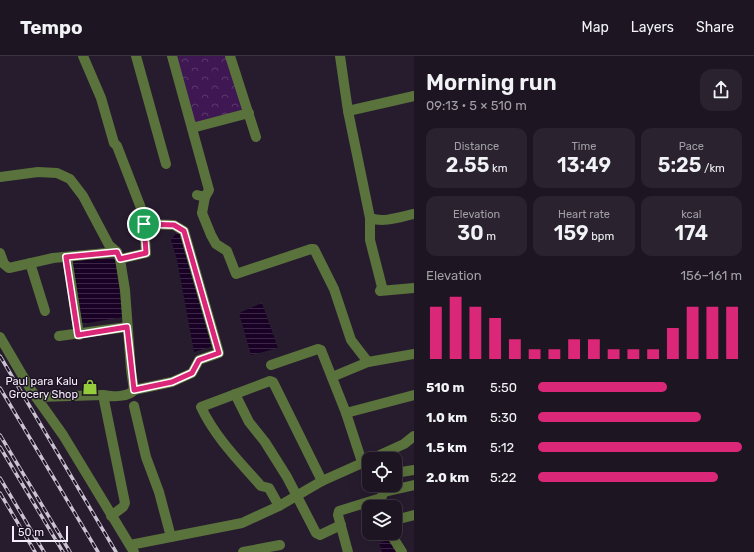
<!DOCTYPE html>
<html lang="en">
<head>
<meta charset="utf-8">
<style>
	body { margin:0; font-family:Rubik,sans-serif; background:#2a222f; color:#f1f3f6; height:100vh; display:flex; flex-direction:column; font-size:15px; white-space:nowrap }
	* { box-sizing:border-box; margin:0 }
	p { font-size:13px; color:#a09fa5 }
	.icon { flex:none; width:22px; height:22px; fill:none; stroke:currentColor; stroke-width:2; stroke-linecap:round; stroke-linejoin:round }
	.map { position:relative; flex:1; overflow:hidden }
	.sheet { display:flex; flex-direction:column; background:#1d1522; width:340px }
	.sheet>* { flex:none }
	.fabs { position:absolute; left:362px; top:396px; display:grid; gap:8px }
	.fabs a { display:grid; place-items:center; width:40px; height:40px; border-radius:8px; background:#1d1522; box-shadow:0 4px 16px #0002,0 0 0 1px #3b3440; font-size:20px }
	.scale { position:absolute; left:12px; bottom:10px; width:56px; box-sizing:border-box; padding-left:4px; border:2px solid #f5eefb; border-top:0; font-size:11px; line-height:14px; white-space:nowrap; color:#f5eefb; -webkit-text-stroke:3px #1d1324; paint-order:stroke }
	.pin { position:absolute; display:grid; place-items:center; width:34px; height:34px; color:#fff; margin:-17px; border:2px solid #fff; border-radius:50%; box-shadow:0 1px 4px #0007 }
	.round { display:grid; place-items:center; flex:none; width:42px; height:42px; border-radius:12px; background:#2a222f }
	.summary { display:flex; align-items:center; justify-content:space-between; height:68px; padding:0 12px }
	h1 { font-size:22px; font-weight:600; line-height:30px }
	.figures { display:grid; grid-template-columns:repeat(3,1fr); gap:6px; height:68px; padding:4px 12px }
	.figures div { display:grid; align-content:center; border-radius:10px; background:#2a222f; text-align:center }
	.figures b { font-size:20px; font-weight:600 }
	.figures small { font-size:11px; font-weight:400 }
	.figures p { font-size:11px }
	.chart { height:112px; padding:8px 12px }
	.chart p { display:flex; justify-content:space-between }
	.chart svg { width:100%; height:72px; margin-top:4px; stroke:#db2777; stroke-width:6 }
	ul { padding:0 12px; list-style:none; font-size:13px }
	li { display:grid; grid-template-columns:64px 48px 1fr; align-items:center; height:30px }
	li i { height:10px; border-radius:5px; background:#db2777 }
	header { display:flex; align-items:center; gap:24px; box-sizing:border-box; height:56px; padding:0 20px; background:#1d1522; border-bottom:1px solid #3b3440 }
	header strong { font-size:19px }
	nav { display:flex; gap:22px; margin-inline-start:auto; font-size:14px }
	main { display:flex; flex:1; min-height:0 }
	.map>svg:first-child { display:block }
</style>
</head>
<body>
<header>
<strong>Tempo</strong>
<nav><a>Map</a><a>Layers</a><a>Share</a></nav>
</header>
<main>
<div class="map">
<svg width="414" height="496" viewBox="0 0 414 496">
	<defs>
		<pattern id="park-crowns" width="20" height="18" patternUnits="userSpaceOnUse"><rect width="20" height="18" fill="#3e1753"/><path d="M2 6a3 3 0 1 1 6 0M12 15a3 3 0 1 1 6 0" fill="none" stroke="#5a396d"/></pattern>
		<pattern id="water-rules" width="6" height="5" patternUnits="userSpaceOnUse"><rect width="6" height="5" fill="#190126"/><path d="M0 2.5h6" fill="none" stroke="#3b2646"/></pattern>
	</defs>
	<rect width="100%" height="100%" fill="#271c2e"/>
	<path fill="url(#park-crowns)" d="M173,0H229L249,57L192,72Z"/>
	<g fill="url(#water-rules)">
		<path d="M178,175L182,176L213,290L194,296L177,204L171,184Z"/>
		<path d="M115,199L123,261L76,269L68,204Z"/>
		<path d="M262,247L278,292L251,299L239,257Z"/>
		<path d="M393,482L400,496H382L379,487Z"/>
	</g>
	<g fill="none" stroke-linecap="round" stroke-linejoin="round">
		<g stroke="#5a723b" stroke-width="10">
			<path d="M83,0L101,42L114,87L117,90L141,152L144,168L174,169L184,175L219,297L199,304L192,317L172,326L134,334"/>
			<path d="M136,0L166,108"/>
			<path d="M172,0L209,134L205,141L197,139"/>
			<path d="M230,0L256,81"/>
			<path d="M340,0L348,55L370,162V184L382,231L380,235L414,232"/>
			<path d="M348,55L414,40"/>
			<path d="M192,72L249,57"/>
			<path d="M0,121L38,116L57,117L70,123L83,140L109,189L117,196L120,203L125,234L131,314L134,334C129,341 112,341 103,339L125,447L123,451L111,460"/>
			<path d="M205,141L202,157L211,179L216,188L227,195L236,218L311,193H314L334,233L351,284L368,306"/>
			<path d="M370,162C384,167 400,161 414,158"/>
			<path d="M0,197L4,208L9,212L53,202L117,196"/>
			<path d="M67,201L79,279"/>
			<path d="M120,203L146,197L144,168"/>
			<path d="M30,207L45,255"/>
			<path d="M59,280L127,271"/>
			<path d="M0,281L31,334L63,379L134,496"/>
			<path d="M271,309L318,293L321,294L346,357L414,339"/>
			<path d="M332,321L368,306L414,298"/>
			<path d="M235,338L249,366L265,386L287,421L316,477L320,479L341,469"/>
			<path d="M37,341L103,339"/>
			<path d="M134,350L146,401L159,436L171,481"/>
			<path d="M346,357L362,406"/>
			<path d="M371,403L404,388L414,380"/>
			<path d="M395,417L414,414"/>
			<path d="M382,429L384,436L381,442L383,451"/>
			<path d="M384,436L414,429"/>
			<path d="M279,450L269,432L261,430C239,405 215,381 201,351L270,325L273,326L322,425"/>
			<path d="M395,464L414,459"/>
			<path d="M390,477L402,496"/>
			<path d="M130,489L242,467L279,450L322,425L369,404"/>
			<path d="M243,496L280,489"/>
			<path d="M348,496L338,459L339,455L381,442"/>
		</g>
		<defs>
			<g id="rail">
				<path d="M0,300L116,496"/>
				<path d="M0,332L98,496"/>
				<path d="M0,379L70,496"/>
				<path d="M0,391L63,496"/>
				<path d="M0,422L44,496"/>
				<path d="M0,437L35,496"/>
			</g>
		</defs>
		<use href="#rail" stroke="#cac2d1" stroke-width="3.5"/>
		<use href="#rail" stroke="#1d1324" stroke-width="2" stroke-dasharray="6" stroke-linecap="butt"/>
	</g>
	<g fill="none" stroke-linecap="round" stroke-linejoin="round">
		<defs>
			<path id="route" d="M144,168L174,169L184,175L219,297L199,304L192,317L172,326L134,334L127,271L78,279L66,201L117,196L120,203L146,197Z"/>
		</defs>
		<use href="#route" stroke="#fff" stroke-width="8"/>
		<use href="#route" stroke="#db2777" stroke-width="5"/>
	</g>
	<defs>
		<symbol id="shop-bare" viewBox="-9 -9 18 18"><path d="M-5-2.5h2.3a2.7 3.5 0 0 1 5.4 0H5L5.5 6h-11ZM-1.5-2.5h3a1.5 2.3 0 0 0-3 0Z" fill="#94cc3c" stroke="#1d1324" stroke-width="2.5" paint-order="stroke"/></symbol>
	</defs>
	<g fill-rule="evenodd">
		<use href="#shop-bare" x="79" y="320" width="22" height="22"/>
	</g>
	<g text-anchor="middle" stroke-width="3" stroke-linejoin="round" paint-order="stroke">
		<g font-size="11" fill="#f5eefb" stroke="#1d1324" text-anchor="end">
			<text x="78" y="329">Paul para Kalu<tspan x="78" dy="13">Grocery Shop</tspan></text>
		</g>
	</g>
</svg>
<div class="fabs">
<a><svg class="icon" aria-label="locate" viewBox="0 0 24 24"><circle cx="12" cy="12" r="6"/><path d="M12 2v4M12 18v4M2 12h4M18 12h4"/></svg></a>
<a><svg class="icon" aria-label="layers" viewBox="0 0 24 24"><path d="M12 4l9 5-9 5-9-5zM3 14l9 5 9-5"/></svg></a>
</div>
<div class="scale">50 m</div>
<div class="pin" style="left:144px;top:168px;background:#1e9e55"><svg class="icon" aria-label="arrive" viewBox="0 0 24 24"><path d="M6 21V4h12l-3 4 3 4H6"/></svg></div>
</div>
<section class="sheet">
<div class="summary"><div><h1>Morning run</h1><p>09:13 · 5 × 510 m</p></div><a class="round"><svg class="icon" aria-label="share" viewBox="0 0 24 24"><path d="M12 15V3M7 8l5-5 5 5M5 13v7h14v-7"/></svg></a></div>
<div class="figures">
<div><p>Distance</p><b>2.55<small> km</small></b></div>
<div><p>Time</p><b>13:49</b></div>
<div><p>Pace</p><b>5:25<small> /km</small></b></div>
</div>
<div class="figures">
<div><p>Elevation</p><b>30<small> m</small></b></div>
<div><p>Heart rate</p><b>159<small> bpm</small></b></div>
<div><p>kcal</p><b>174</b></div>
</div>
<div class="chart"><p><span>Elevation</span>156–161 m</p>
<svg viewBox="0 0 160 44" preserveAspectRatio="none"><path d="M5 44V12M15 44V6M25 44V12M35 44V19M45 44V32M55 44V38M65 44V38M75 44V32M85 44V32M95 44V38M105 44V38M115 44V38M125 44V25M135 44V12M145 44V12M155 44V12"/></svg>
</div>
<ul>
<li><b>510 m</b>5:50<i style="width:63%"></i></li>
<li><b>1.0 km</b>5:30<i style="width:80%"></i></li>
<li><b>1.5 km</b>5:12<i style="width:100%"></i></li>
<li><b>2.0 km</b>5:22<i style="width:88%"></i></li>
</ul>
</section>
</main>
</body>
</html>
